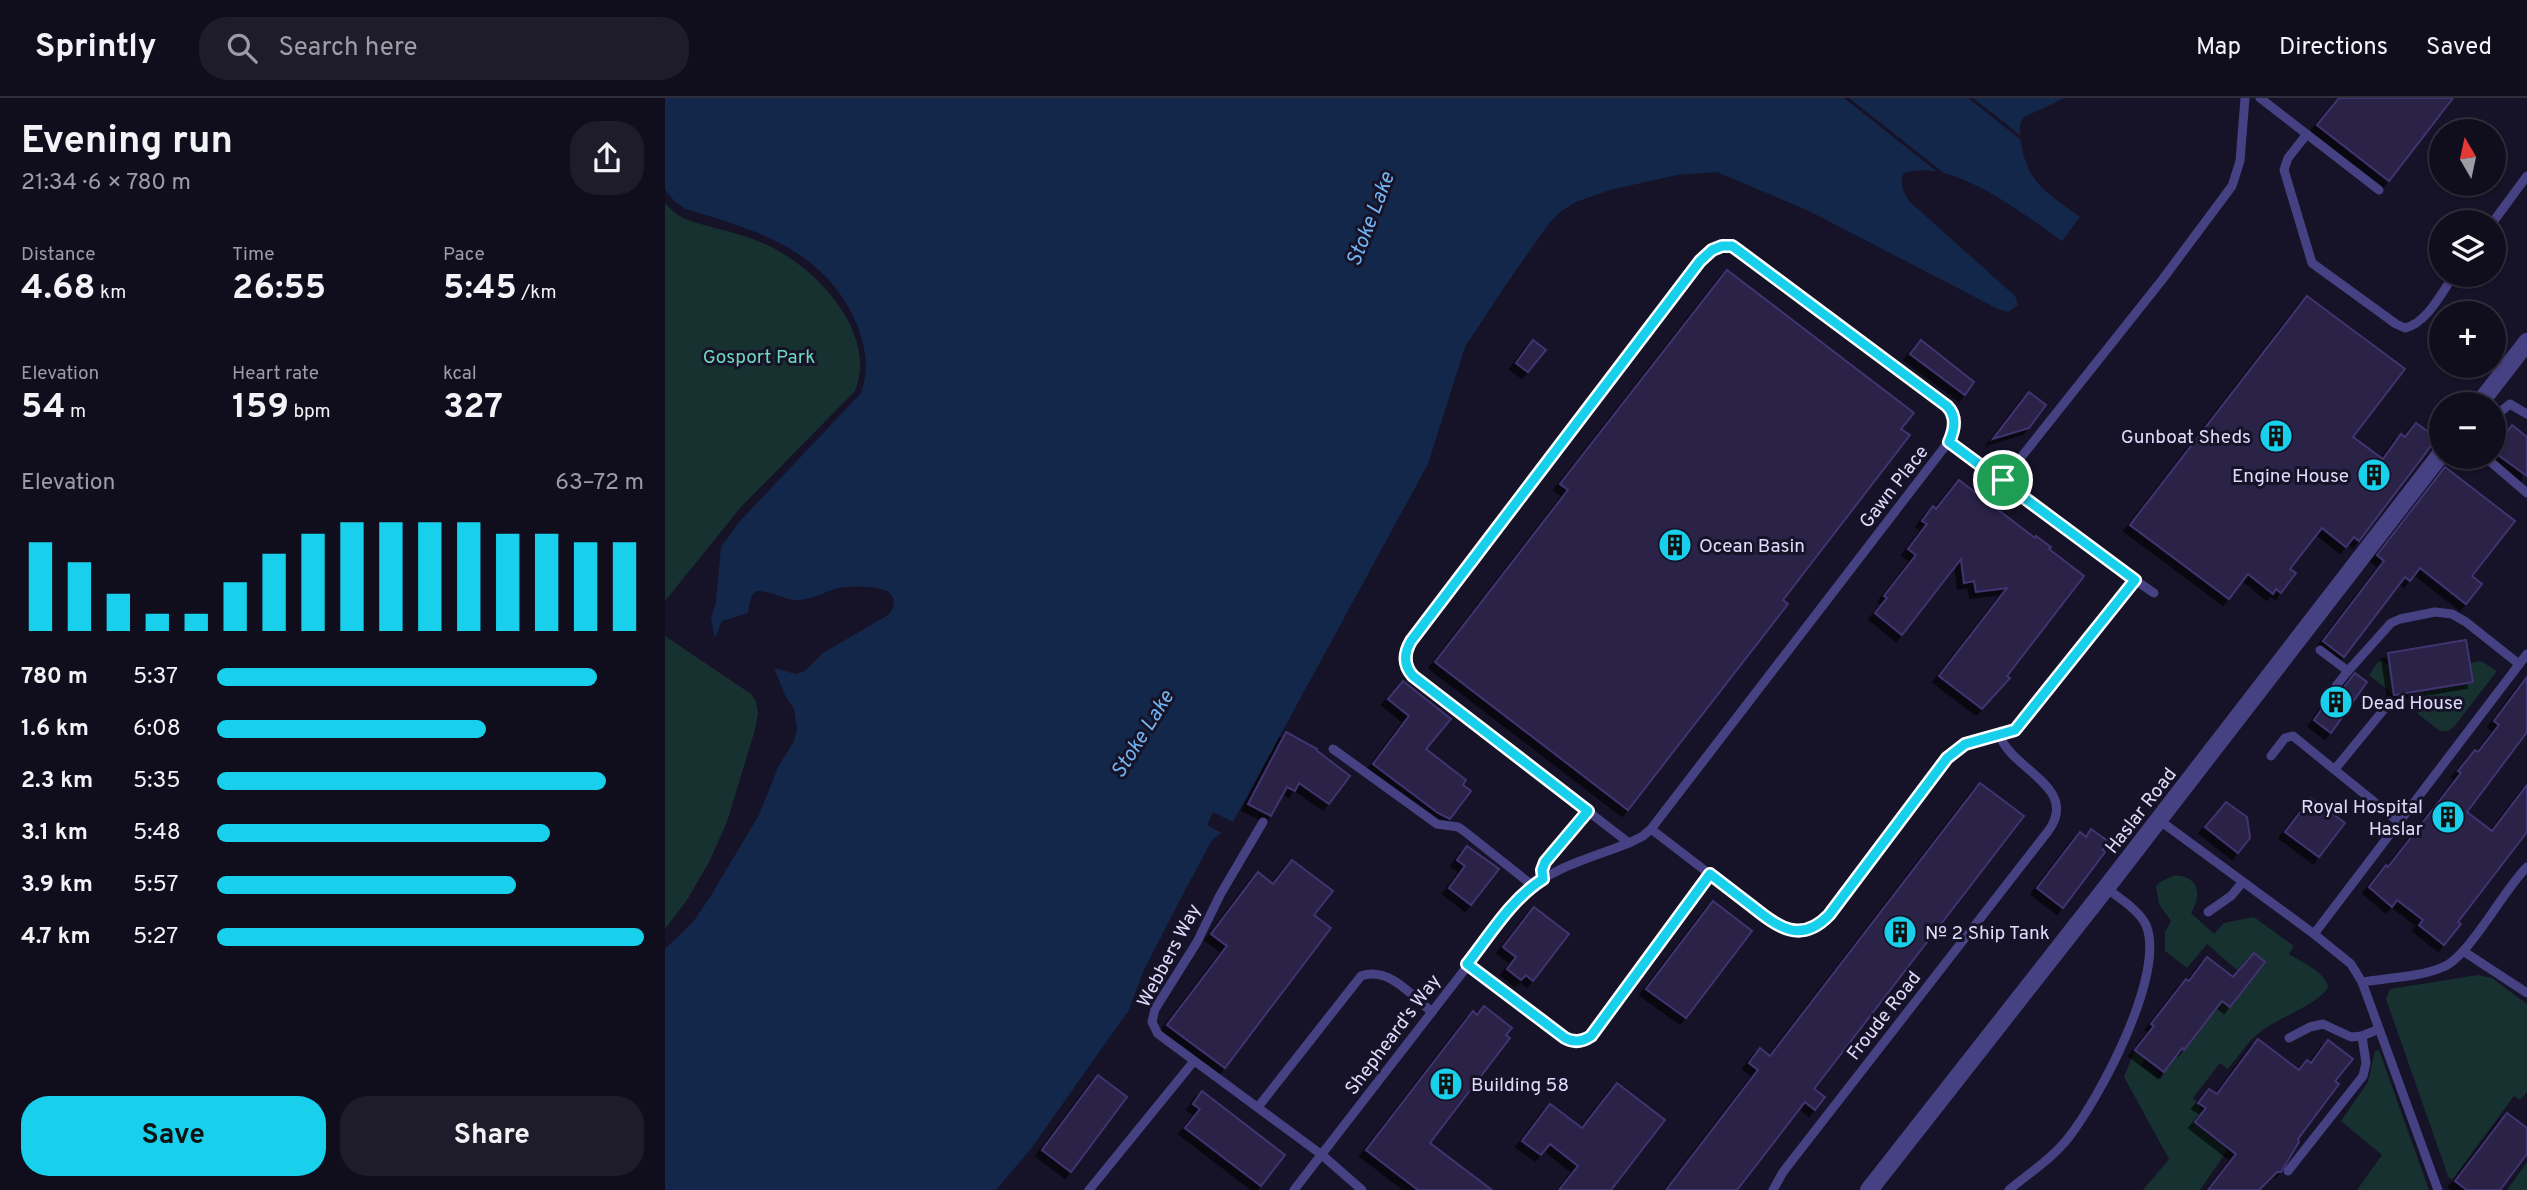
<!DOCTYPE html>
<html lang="en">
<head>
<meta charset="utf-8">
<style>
	body { margin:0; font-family:Overpass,sans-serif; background:#1e1c2a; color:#f1f3f6; height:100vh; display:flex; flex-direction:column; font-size:26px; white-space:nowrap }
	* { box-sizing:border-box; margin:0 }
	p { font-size:23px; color:#9c9ca4 }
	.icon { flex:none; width:38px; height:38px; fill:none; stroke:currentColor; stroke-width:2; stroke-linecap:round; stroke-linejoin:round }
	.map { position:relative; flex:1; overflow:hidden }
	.side { display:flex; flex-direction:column; background:#100e1d; width:665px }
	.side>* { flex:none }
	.needle { width:46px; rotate:351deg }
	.tools { position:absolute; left:1764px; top:21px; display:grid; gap:14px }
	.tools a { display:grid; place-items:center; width:77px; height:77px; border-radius:50%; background:#100e1d; box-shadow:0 2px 5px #0004,0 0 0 2px #302e3b; font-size:35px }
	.pin { position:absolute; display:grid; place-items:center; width:60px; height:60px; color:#fff; margin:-30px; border:4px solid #fff; border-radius:50%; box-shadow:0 2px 7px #0007 }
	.round { display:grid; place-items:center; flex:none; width:74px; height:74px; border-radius:28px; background:#1e1c2a }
	.overview { display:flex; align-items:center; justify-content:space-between; height:119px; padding:0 21px }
	h1 { font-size:38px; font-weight:700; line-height:52px }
	.metrics { display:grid; grid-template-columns:repeat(3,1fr); gap:10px; height:119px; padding:7px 21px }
	.metrics div { display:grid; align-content:center }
	.metrics b { font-size:35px; font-weight:700 }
	.metrics small { font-size:19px; font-weight:400 }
	.metrics p { font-size:19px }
	.chart { height:196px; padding:14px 21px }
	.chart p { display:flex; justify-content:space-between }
	.chart svg { width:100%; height:126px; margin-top:7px; stroke:#18d0eb; stroke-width:6 }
	.button { display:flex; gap:14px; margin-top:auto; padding:14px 21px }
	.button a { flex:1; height:80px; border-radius:28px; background:#18d0eb; color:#111; font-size:28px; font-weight:700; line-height:80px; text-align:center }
	.button a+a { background:#1e1c2a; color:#f1f3f6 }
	ul { padding:0 21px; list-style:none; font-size:23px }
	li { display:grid; grid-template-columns:112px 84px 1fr; align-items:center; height:52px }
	li i { height:18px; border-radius:9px; background:#18d0eb }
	header { display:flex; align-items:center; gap:42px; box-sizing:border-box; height:98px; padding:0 35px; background:#100e1d; border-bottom:2px solid #302e3b }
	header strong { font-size:33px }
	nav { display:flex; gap:38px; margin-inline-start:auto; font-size:24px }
	.search { width:490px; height:63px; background:#1e1c2a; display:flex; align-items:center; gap:18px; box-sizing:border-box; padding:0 24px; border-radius:28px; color:#9c9ca4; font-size:26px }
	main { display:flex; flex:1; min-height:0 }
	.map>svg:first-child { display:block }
</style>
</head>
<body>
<header>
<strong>Sprintly</strong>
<div class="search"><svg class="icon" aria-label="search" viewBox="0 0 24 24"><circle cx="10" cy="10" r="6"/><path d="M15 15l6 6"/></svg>Search here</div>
<nav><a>Map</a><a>Directions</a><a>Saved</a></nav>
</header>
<main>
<section class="side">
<div class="overview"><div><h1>Evening run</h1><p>21:34 · 6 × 780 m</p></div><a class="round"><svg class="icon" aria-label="share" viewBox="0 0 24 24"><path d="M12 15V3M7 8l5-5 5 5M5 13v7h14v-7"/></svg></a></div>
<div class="metrics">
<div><p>Distance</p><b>4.68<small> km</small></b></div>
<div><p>Time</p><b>26:55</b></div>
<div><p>Pace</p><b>5:45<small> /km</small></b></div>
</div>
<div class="metrics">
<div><p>Elevation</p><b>54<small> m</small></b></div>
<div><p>Heart rate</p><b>159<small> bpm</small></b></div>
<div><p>kcal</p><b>327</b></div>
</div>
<div class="chart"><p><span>Elevation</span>63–72 m</p>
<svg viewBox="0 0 160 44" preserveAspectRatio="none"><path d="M5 44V13M15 44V20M25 44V31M35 44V38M45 44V38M55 44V27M65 44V17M75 44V10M85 44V6M95 44V6M105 44V6M115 44V6M125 44V10M135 44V10M145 44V13M155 44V13"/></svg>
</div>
<ul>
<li><b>780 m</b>5:37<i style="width:89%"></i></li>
<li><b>1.6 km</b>6:08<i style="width:63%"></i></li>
<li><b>2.3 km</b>5:35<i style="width:91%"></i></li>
<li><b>3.1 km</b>5:48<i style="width:78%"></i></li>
<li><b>3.9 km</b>5:57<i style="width:70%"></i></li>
<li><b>4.7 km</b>5:27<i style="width:100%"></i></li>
</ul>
<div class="button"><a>Save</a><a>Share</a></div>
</section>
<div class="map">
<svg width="1862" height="1092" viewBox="0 0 1862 1092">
	<defs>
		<filter id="shadow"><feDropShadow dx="-6" dy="6" stdDeviation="0" flood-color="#0009"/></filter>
	</defs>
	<rect width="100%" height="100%" fill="#161227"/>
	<g fill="#163130">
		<path d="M0,105L10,115L20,121C45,130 73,134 98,145C148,166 214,234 190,293L76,409L0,503Z"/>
		<path d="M0,538L86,596L91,603L93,615L90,632L62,724L44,764L22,802L0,831Z"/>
		<path d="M1718,563L1725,568L1729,597L1704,577L1713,564Z"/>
		<path d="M1816,563L1832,573L1788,630L1783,633H1775L1753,616L1749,594L1805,565Z"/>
		<path d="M1508,778C1533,776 1538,797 1526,815L1549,836L1559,825L1589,819L1629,848L1624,856C1636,864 1661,874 1663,889C1656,905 1611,921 1595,934C1583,943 1573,959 1563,971L1555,965L1528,1000L1533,1005L1545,1036L1564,1050L1535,1092H1478L1504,1061L1459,979L1470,952L1481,960L1476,967L1495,981L1573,873L1542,846L1522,870L1500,853V834L1506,823L1494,806L1491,788L1497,783Z"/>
		<path d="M1813,877L1827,880L1862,906V994L1855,1002L1849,998L1787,1082L1783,1078L1721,901L1725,891Z"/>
		<path d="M1714,952L1760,1081L1764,1092H1692L1717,1057L1676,1023L1703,984L1710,953Z"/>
		<path d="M1862,1064V1092H1842Z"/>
	</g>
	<path fill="#13274a" d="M0,0H1400L1359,19C1353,27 1355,35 1356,45C1363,87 1383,95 1415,119L1397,143C1359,117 1288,59 1239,75C1233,85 1239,95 1245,104L1350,198L1353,207L1343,214L1333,211L1144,113L1052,74L1012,77L945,92L911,104L895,114L885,124L838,191L800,249L763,366L568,724L548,714L542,727L557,735L547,742L516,800L479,872L464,912L365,1052L331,1092H0V851L28,824L45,799L94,717L113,669L129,643L132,632L129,611L120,597L109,570L131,576L140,573L158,555L223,517C228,511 231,506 227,498C223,488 192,488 181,489C164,490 150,502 133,502C118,502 105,492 91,493L86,499L83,515L57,523L50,540L46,520L51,504L56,449L75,423L196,295C204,274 201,252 194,232C164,153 94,133 21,111C11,106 6,100 0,91Z"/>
	<g fill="#161227">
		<path d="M1179,0H1184L1284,79L1280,80Z"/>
		<path d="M1303,0H1308L1359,40L1360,45Z"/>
	</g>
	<g fill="#292046" stroke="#413470" stroke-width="2" filter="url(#shadow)">
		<path d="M1674,0H1788L1724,83L1652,27Z"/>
		<path d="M1062,172L1249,315L1236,331L1245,337L1118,502L1123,506L963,712L770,564L903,392L895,386Z"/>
		<path d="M1642,198L1740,271L1688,339L1718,361L1736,336L1740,339L1751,325L1772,340L1694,443L1689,439L1681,449L1657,430L1625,471L1631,475L1616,495L1611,491L1608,496L1583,476L1564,501L1465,427Z"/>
		<path d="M868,242L881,252L863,274L851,265Z"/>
		<path d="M1256,242L1309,284L1300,297L1245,256Z"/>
		<path d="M1364,294L1381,307L1364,330L1328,341Z"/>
		<path d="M1847,327L1862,339V378L1829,354Z"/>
		<path d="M1780,369L1850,423L1807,478L1817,486L1801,506L1755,470L1745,483L1740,479L1679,559L1658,543L1719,463L1712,457Z"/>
		<path d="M1294,382L1370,440L1371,438L1386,449L1384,451L1419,478L1342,578L1345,580L1317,611L1274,578L1342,490L1311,494L1309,483L1299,485L1296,461L1237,537L1210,515L1222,500L1219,498L1251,457L1243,451L1262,426L1257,423L1268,408L1271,411Z"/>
		<path d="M1801,542L1808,584L1729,597L1723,555Z"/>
		<path d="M1690,575L1702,584L1666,635L1649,622L1667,597L1676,593Z"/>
		<path d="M1862,579V634L1802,714L1827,733L1862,687V734L1793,824L1796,826L1779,847L1754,827L1758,822L1732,802L1727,809L1704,789L1721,767L1723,769L1796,675L1793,673L1810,652L1813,654L1834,627L1829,623Z"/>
		<path d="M738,583L786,621L761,651L801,682L798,687L806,693L785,721L773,715L708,666L744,618L723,601Z"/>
		<path d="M621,634L652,651L651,652L685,678L664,706L634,685L630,693L622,689L606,718L583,706Z"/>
		<path d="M1315,685L1359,718L1149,991L1160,999L1150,1012L1140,1004L1072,1092H1001L1093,972L1084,965L1095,950L1105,958Z"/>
		<path d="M1646,700L1680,725L1654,759L1620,734Z"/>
		<path d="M1561,704L1582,719L1585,740L1573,755L1540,729Z"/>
		<path d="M1426,731L1444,744L1438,752L1440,754L1398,810L1372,790L1415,734L1421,739Z"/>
		<path d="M802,748L834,771L806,807L784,790L800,768L792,762Z"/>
		<path d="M627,762L668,793L649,817L666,830L560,970L502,927L562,848L546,836L593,774L608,786Z"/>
		<path d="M1048,803L1087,833L1021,920L981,891Z"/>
		<path d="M869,809L904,836L868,883L861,877L856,882L842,871L851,859L838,849Z"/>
		<path d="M1589,855L1600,864L1565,909L1557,903L1519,952L1517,950L1499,974L1470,952L1489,928L1486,926L1521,881L1524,883L1542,859L1568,879Z"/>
		<path d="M819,908L847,930L841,937L845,940L765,1045L827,1092H753L701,1052L808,913L812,917Z"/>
		<path d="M1593,941L1634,972L1642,962L1646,965L1663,942L1688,961L1670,983L1674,986L1633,1041L1634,1044L1616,1074H1612L1594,1092H1543L1571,1056L1530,1024L1541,1010L1533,1005L1544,991L1552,996Z"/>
		<path d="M433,977L462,999L406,1074L377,1052Z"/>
		<path d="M952,985L1000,1022L946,1092H894L913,1068L885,1046L876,1057L857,1043L885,1006L917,1030Z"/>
		<path d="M537,993L620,1057L596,1088L520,1030L535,1011L528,1006Z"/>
		<path d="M1842,1015L1862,1030V1056L1835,1092H1802L1790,1083Z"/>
	</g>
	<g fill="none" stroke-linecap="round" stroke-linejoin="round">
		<g stroke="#464182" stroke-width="9">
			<path d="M1595,0L1714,92"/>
			<path d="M1642,36L1623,60L1619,72L1647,165L1731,226L1740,230C1762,225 1777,194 1789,177"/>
			<path d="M1828,124L1862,78"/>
			<path d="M1829,319L1845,306L1862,316"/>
			<path d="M1284,343L1470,482L1358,624L1350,632L1335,638"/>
			<path d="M1820,359L1862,395"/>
			<path d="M1338,382L1497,182L1567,88L1575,63L1580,0"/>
			<path d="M1470,482L1489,495"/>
			<path d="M1655,552L1683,573L1726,525L1735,521L1770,514L1787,516L1801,524L1854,566"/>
			<path d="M1671,588L1683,573"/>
			<path d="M668,651L772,726L793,729L799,733L867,787"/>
			<path d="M1606,658L1620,640L1628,638L1734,724"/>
			<path d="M1670,671L1725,604"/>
			<path d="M1494,722L1649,836L1686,866L1697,884L1773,1092"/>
			<path d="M598,724L555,797L532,844L490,911L487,924L493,936L657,1057L697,1092"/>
			<path d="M986,731L1107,824C1127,837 1148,834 1164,817L1282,660C1297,644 1315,642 1335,638C1347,672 1414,689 1384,732L1118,1074L1108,1092"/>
			<path d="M878,781C874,761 910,728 923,713"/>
			<path d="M1543,814L1566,798L1577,785"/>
			<path d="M1649,836L1862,556"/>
			<path d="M1798,853L1862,895"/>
			<path d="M802,866L900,940C912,947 922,943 930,932L1045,776"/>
			<path d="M1697,884C1721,880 1756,879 1778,869C1804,859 1839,791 1862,769"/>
			<path d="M1624,940L1645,929L1658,926L1686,939L1697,938L1714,931"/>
			<path d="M593,1009L696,878C724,868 747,898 767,914"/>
			<path d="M1623,1073L1698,978L1701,965L1697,938"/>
			<path d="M424,1092L529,963"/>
			<path d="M629,1092L859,795C887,769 929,759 964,745L978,738L986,731L1285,342L1289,322L1283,309L1074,153L1065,148L1047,152L1035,163L746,543C738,555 738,567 748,578L964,745"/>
			<path d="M1344,1092C1364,1075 1388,1060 1404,1039C1435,999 1501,876 1481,827C1474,812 1454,800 1441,790"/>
		</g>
		<g stroke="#464182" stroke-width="18">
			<path d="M1814,306L1862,244"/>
			<path d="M1204,1092L1441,790L1776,356"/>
		</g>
	</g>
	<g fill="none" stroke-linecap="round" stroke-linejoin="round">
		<defs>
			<path id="route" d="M1057,148H1067L1074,153L1282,308C1292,318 1290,331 1284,344L1470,482L1350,632L1300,646L1282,660L1164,817C1134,848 1111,827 1084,806C1071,796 1058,786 1045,776L926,938C917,944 909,945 900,940L802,866C825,837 846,801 878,781L877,772L880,764L923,713L748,578C738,567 739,555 746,543L1035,163L1047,152Z"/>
		</defs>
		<use href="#route" stroke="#fff" stroke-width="14"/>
		<use href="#route" stroke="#18d0eb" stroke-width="9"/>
	</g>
	<defs>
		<symbol id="building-disc" viewBox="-11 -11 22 22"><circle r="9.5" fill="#18d0eb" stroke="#161227"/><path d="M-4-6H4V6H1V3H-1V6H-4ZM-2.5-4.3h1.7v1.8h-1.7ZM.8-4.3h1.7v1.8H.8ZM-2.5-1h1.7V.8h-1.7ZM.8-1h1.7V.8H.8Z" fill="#111"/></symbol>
	</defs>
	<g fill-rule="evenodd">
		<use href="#building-disc" x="1592" y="319" width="38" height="38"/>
		<use href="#building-disc" x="1690" y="358" width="38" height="38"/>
		<use href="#building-disc" x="991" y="428" width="38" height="38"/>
		<use href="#building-disc" x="1652" y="585" width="38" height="38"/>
		<use href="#building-disc" x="1764" y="700" width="38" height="38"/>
		<use href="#building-disc" x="1216" y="815" width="38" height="38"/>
		<use href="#building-disc" x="762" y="967" width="38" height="38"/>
	</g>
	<g text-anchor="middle" stroke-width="6" stroke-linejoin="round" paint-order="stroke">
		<g font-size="19" fill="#6dd7bf" stroke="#161227">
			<text x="94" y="265">Gosport Park</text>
		</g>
		<g font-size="19" fill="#e0dbfc" stroke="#161227" text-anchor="start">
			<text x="1586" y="345" text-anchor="end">Gunboat Sheds</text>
			<text x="1684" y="384" text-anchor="end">Engine House</text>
			<text x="1034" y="454">Ocean Basin</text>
			<text x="1696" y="611">Dead House</text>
			<text x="1758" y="715" text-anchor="end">Royal Hospital<tspan x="1758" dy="22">Haslar</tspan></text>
			<text x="1260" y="841">№ 2 Ship Tank</text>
			<text x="806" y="993">Building 58</text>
		</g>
		<g font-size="19" fill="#e0dbfc" stroke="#161227">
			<text transform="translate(1228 388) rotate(-52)" y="7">Gawn Place</text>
			<text transform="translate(1475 712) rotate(-52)" y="7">Haslar Road</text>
			<text transform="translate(503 857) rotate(-62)" y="7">Webbers Way</text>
			<text transform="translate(1218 917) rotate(-52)" y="7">Froude Road</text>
			<text transform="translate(727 936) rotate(-53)" y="7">Shepheard's Way</text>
		</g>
		<g font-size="21" font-style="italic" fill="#73b4f3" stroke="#161227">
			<text transform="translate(705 121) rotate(-69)" y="7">Stoke Lake</text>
			<text transform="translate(477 636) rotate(-58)" y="7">Stoke Lake</text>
		</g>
	</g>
</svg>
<div class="tools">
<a><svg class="needle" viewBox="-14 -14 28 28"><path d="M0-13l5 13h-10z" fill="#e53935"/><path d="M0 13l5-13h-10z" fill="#9c9ca4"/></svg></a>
<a><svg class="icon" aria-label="layers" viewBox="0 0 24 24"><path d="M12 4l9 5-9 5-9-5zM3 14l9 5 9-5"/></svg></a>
<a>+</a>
<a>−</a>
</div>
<div class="pin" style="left:1338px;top:382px;background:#1e9e55"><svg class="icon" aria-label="arrive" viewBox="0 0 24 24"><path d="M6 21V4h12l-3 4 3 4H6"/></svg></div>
</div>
</main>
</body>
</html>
